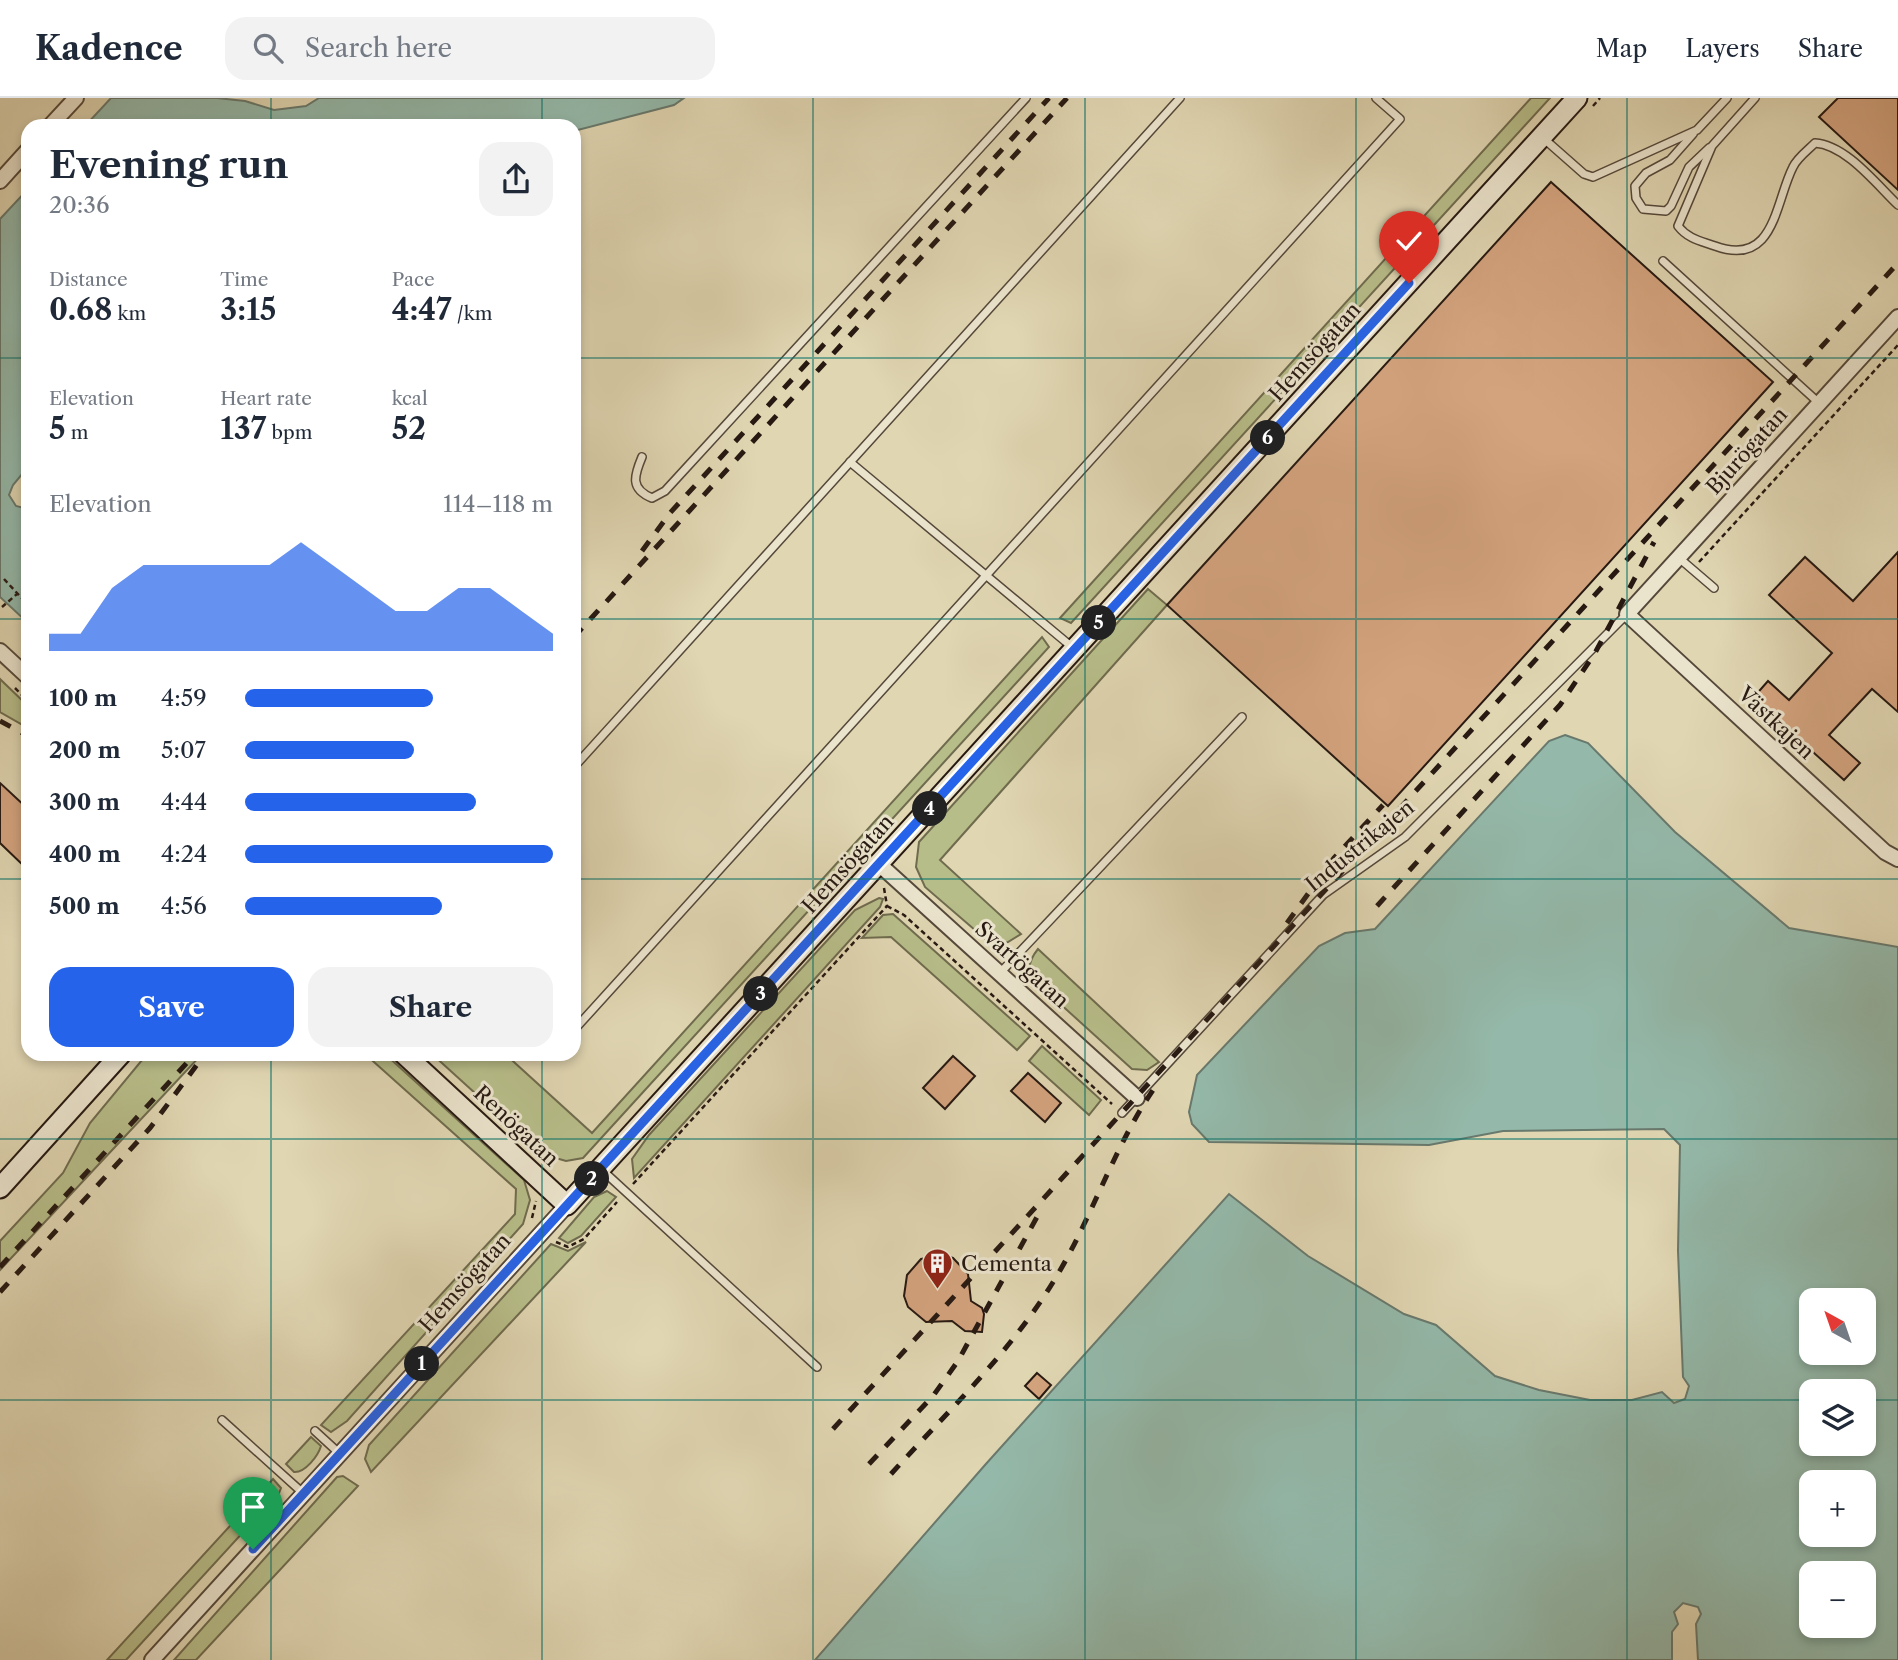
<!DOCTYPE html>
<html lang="en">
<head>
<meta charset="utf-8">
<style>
	body { margin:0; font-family:"Libre Caslon Text",serif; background:#f2f2f3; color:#1f2937; height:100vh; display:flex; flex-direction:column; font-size:26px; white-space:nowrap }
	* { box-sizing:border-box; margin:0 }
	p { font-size:23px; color:#747a83 }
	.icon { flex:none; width:38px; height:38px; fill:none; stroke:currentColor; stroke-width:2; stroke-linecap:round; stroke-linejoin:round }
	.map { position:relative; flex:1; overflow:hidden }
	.panel { position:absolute; left:21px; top:21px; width:560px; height:942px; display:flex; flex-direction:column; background:#fff; border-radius:21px; box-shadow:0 4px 10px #0003 }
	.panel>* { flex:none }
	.needle { width:46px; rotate:320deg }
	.fabs { position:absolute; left:1799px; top:1190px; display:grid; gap:14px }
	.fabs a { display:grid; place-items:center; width:77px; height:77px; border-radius:14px; background:#fff; box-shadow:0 4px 10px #0003; font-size:35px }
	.pin { position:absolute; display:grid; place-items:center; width:60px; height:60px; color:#fff; margin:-72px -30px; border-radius:50% 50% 50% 0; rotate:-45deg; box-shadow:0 0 7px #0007 }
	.pin .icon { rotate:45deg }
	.km { position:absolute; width:35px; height:35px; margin:-18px; border-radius:50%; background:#222; color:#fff; font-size:19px; line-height:35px; text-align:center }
	.round { display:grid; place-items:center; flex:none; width:74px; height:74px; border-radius:21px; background:#f2f2f3 }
	.head { display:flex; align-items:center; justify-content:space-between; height:119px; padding:0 28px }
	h1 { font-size:38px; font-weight:700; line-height:52px }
	.figures { display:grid; grid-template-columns:repeat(3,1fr); gap:10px; height:119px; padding:7px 28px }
	.figures div { display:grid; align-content:center }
	.figures b { font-size:30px; font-weight:700 }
	.figures small { font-size:19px; font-weight:400 }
	.figures p { font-size:19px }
	.chart { height:196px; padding:14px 28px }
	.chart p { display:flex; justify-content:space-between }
	.chart svg { width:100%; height:126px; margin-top:7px; fill:#2563eb; opacity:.7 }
	.button { display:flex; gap:14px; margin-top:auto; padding:14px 28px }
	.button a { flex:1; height:80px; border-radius:21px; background:#2563eb; color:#fff; font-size:28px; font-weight:700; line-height:80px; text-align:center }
	.button a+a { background:#f2f2f3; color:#1f2937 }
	ul { padding:0 28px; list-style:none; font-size:23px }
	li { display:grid; grid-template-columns:112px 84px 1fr; align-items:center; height:52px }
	li i { height:18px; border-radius:9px; background:#2563eb }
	header { display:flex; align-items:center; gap:42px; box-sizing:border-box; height:98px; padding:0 35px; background:#fff; border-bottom:2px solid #e0e1e3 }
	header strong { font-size:33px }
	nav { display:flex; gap:38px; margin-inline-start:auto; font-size:24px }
	.search { width:490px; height:63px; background:#f2f2f3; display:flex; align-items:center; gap:18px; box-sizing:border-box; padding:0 24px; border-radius:21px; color:#747a83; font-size:26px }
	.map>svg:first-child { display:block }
</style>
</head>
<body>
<header>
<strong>Kadence</strong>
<div class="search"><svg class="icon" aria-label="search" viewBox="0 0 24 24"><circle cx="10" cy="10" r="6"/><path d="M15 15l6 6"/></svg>Search here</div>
<nav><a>Map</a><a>Layers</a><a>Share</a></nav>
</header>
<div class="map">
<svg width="1898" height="1562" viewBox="0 0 1898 1562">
	<rect width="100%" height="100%" fill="#e0d6b2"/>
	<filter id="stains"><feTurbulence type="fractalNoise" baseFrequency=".00286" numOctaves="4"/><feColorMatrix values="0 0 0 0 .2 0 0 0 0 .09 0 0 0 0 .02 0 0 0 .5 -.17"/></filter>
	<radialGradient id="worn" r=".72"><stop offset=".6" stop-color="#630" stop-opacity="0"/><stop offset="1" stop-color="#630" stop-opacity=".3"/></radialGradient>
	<g fill="#b7bd89" stroke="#6f6b4e" stroke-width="2">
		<path d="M1531,0H1550L1071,525L1060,520Z"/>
		<path d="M1148,491L1167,507L940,762L1021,836L1008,844L990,845L925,789L916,769L919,744Z"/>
		<path d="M1042,539L1049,549L583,1060L566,1063L542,1056L432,956H505L592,1035Z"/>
		<path d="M0,581L28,608V630L0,614Z"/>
		<path d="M879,800L883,801L880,809L634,1080L632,1061L649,1037L855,812Z"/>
		<path d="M893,816L1030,938L1017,952L891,839L862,840L883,817Z"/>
		<path d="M1038,851L1159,964L1147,972L1132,971L1036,884C1026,874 1029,862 1038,851Z"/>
		<path d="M1042,948L1101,1002L1089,1017L1029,963Z"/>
		<path d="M147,956H202L0,1172V1143L63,1075L90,1025Z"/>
		<path d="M365,956H385L524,1082L530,1102L523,1126L347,1323L331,1334L321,1327L515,1116L516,1091Z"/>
		<path d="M607,1093L616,1099L581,1138L568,1145L559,1140L594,1099Z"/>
		<path d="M586,1144L371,1374L365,1361L369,1347L551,1146L568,1153Z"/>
		<path d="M311,1339L321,1348C318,1358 305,1375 294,1374L286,1366Z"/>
		<path d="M343,1378L358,1388L196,1562H174L337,1379Z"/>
		<path d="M273,1381L281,1390L279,1395L126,1562H107Z"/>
	</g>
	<g fill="#94b9aa" stroke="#68796d" stroke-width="2" fill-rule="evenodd">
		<path d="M111,0H217L245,3L274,12L306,8L319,0H684L674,7L574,33V28H85Z"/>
		<path d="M28,91V369L13,387L9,397L16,408L28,411V525L0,499V121Z"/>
		<path d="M1565,637L1588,645L1675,734L1789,830L1898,849V1562H1698L1696,1526L1701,1516L1698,1509L1683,1505L1674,1514L1678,1526L1672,1534V1562H815L985,1367L1229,1096L1308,1158L1404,1216L1436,1227L1495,1278L1539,1292L1590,1302H1632L1662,1294L1674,1305L1685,1301L1689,1288L1683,1279L1678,1153L1680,1047L1664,1031L1503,1033L1429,1047L1209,1044L1192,1026L1189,1014L1197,977L1319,848L1345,835L1375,831L1549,643ZM1811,1202H1864V1255H1811ZM1864,1293V1346H1811V1293ZM1811,1384H1864V1437H1811ZM1811,1475H1864V1528H1811Z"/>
	</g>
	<g fill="#d3a37e" stroke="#271912" stroke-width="2">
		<path d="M1838,0H1898V92L1819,19Z"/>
		<path d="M1551,84L1773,284L1388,708L1167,507Z"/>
		<path d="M1898,454V614L1872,591L1829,637L1860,665L1844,682L1753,600L1768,583L1789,602L1832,555L1769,497L1805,459L1853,503Z"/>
		<path d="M0,685L28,711V772L0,745Z"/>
		<path d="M953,958L975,978L945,1011L923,990Z"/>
		<path d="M1028,975L1061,1005L1045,1024L1011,993Z"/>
		<path d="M943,1157L953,1160L968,1176L971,1203L982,1210L984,1216L982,1234L965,1233L952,1223L926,1224L908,1209L904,1198L907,1177L921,1161Z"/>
		<path d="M1037,1275L1051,1287L1039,1301L1025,1288Z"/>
	</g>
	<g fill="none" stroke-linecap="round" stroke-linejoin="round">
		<defs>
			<g id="lane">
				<path d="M1755,0L1712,48L1678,128C1688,141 1701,143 1715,148C1775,170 1775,104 1793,69C1797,60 1808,52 1815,45C1846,47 1876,86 1898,107"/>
				<path d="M1693,36L1670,62L1646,75L1635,88L1636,100L1643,111L1666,113L1671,108L1689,69L1709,50"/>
				<path d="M1542,39L1584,76L1593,79L1697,32L1727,0"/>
				<path d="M1663,163L1819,305"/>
				<path d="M642,359C634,378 630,391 652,400L665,393L1026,0"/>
				<path d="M850,364L1072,549"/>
				<path d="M1679,460L1714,490"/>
				<path d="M574,669L1180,0"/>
				<path d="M27,804L28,803"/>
				<path d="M1000,875L1242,619"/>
				<path d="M574,932L1400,21L1376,0"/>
				<path d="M1122,1015L1323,797L1405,739L1627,516"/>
				<path d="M601,1071L817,1269"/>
				<path d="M222,1322L304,1396"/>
				<path d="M315,1333L340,1356"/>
			</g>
			<g id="street">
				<path d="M50,28L76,0"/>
				<path d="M0,83L28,52"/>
				<path d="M1898,219L1627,516L1885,754L1898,761"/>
				<path d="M0,553L28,579"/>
				<path d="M879,766L1137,1000"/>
				<path d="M152,1562L567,1107"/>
			</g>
			<g id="secondary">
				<path d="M404,956L567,1107L1577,0"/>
				<path d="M0,1090L121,956"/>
			</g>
		</defs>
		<use href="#lane" stroke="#55483a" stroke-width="10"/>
		<use href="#street" stroke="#55483a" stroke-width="18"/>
		<use href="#secondary" stroke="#271912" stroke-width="23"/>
		<g stroke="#271912" stroke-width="2.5" stroke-dasharray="5 3.5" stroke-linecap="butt">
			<path d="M1593,8L1600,0"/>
			<path d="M1699,464L1898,247"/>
			<path d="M4,481L28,507"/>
			<path d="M2,509L17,496"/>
			<path d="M15,590L28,603"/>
			<path d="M884,790L887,808"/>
			<path d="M887,808L904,817L1112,1006"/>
			<path d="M633,1086L887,808"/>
			<path d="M532,1120L536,1103"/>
			<path d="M556,1144L568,1149L584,1141L617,1104"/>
		</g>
		<use href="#lane" stroke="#ebe4cd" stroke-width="7"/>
		<use href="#street" stroke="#ebe4cd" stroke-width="14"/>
		<use href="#secondary" stroke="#ebe4cd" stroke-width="19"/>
		<g stroke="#271912" stroke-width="5" stroke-dasharray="12 12" stroke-linecap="butt">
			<path d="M642,453L670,415L1049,0"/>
			<path d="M574,539L1067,0"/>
			<path d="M0,623L28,638"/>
			<path d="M1377,808L1560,607L1595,555L1654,444"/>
			<path d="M1287,825L1334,760L1383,707"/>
			<path d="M0,1169L195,956"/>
			<path d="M0,1194L150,1030L205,956"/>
			<path d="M833,1331L1898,165"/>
			<path d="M869,1366L933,1298L958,1263L1037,1119"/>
			<path d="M891,1376C948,1313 1011,1254 1055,1181C1092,1120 1113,1051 1153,992"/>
		</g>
	</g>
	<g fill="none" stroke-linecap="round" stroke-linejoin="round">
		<defs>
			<path id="route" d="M253,1451L1409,185"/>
		</defs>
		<use href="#route" stroke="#fff" stroke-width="14"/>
		<use href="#route" stroke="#2563eb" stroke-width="9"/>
	</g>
	<path fill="none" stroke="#0f766e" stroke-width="2" stroke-opacity="0.55" d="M271,0V28M542,0V28M813,0V1562M1085,0V1562M1356,0V1562M1627,0V1562M0,260H28M574,260H1898M0,521H28M574,521H1898M0,781H28M574,781H1898M271,956V1562M542,956V1562M0,1041H1898M0,1302H1811M1864,1302H1898"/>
	<defs>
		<symbol id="building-pin" viewBox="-11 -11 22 30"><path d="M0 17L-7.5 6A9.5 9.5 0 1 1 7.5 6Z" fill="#8f2418" stroke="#ebe4cd"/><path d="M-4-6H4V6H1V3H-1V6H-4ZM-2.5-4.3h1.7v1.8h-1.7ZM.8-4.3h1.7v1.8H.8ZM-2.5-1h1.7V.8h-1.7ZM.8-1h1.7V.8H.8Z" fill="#fff"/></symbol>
	</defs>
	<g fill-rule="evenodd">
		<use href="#building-pin" x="920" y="1148" width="35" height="47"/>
	</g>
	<g text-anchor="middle" stroke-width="6" stroke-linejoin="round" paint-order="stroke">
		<g font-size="21" fill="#271912" stroke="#ebe4cd">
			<text transform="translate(1315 254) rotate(-48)" y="7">Hemsögatan</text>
			<text transform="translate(1747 353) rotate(-48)" y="7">Bjurögatan</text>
			<text transform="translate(1776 625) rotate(43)" y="7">Västkajen</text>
			<text transform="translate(1360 748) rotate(-39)" y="7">Industrikajen</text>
			<text transform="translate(848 766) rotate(-48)" y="7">Hemsögatan</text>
			<text transform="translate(1022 867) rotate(42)" y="7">Svartögatan</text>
			<text transform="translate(516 1028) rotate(43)" y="7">Renögatan</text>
			<text transform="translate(465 1185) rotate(-48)" y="7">Hemsögatan</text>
		</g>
		<g font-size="21" fill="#271912" stroke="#ebe4cd" text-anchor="start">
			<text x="961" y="1173">Cementa</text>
		</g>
	</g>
	<rect width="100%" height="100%" filter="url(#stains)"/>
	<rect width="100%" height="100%" fill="url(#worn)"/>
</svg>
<div class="fabs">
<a><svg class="needle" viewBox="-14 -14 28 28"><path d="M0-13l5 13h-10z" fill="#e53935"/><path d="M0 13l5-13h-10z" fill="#747a83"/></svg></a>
<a><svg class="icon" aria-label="layers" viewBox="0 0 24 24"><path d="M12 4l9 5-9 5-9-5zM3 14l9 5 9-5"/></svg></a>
<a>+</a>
<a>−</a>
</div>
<div class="pin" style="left:253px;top:1451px;background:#1e9e55"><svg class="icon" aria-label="arrive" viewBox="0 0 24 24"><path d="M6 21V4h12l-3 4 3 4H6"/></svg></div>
<div class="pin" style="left:1409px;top:185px;background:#d93025"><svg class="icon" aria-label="check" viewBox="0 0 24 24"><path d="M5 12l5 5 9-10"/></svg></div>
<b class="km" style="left:422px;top:1266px">1</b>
<b class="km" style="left:592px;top:1081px">2</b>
<b class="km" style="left:761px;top:896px">3</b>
<b class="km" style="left:930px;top:711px">4</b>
<b class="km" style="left:1099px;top:525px">5</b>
<b class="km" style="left:1268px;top:340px">6</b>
<section class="panel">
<div class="head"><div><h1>Evening run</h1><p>20:36</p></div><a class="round"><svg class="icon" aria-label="share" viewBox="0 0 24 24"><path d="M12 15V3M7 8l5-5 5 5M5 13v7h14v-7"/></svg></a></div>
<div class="figures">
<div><p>Distance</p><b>0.68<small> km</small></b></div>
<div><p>Time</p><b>3:15</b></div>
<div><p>Pace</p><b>4:47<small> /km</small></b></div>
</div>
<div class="figures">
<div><p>Elevation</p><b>5<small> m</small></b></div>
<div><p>Heart rate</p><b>137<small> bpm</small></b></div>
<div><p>kcal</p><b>52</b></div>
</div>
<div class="chart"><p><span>Elevation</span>114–118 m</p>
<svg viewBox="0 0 160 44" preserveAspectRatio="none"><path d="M0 44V38L10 38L20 22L30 14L40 14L50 14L60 14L70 14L80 6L90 14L100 22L110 30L120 30L130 22L140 22L150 30L160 38V44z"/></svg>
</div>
<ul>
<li><b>100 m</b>4:59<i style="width:61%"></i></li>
<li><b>200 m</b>5:07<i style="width:55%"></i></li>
<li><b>300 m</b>4:44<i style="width:75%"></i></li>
<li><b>400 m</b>4:24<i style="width:100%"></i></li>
<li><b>500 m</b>4:56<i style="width:64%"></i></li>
</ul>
<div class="button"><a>Save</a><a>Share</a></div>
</section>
</div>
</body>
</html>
